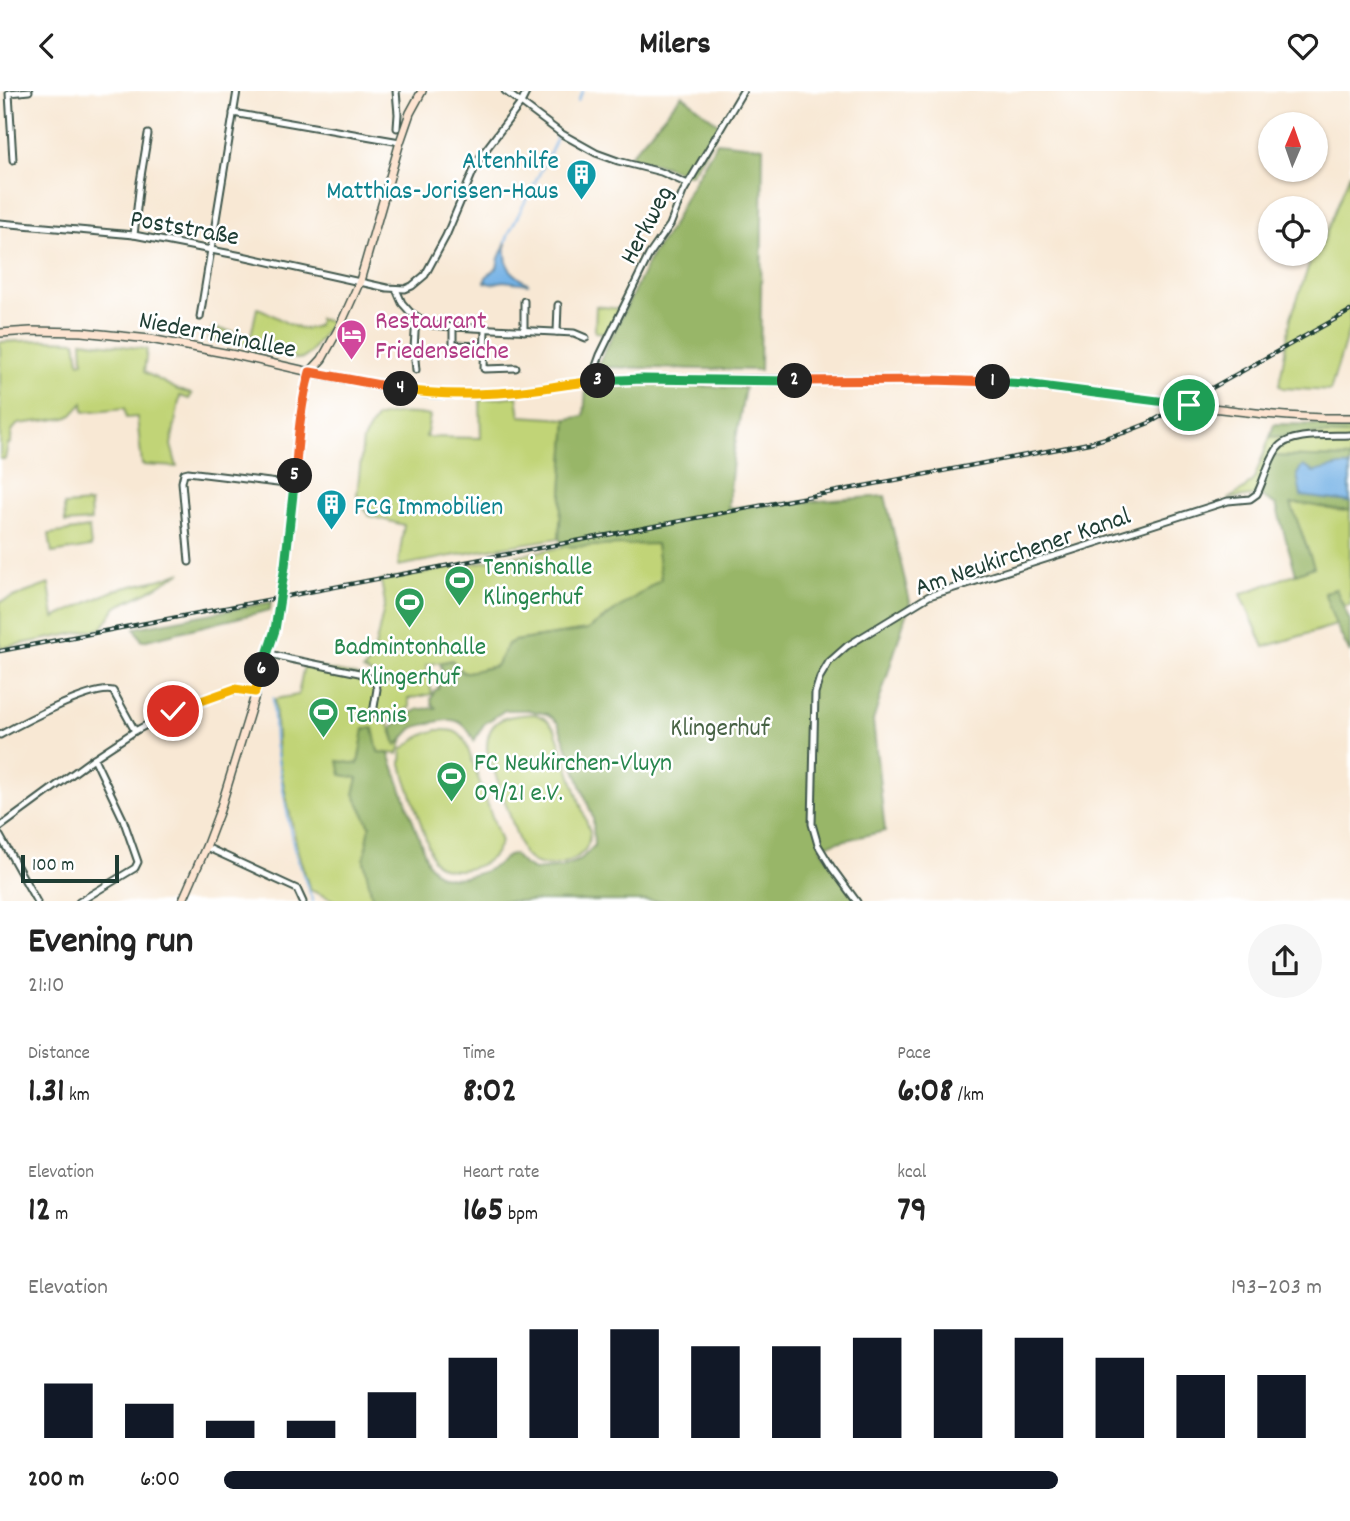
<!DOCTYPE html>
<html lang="en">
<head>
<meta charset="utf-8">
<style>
	body { margin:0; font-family:Dekko,sans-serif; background:#f6f6f6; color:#222; height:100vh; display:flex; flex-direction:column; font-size:26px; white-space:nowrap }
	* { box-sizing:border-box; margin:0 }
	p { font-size:23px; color:#767676 }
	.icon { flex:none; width:38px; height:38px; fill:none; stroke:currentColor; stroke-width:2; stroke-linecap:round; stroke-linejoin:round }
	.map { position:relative; height:810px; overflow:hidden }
	.sheet { display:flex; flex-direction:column; background:#fff; flex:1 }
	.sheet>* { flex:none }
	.needle { width:46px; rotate:2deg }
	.fabs { position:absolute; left:1258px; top:21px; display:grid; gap:14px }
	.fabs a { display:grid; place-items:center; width:70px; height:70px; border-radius:50%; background:#fff; box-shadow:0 2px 5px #0004; font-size:35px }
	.scale { position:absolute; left:21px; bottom:18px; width:98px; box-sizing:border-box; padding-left:7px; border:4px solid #1f3d34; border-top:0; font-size:19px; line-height:24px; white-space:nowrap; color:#1f3d34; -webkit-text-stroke:5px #fff; paint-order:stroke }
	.pin { position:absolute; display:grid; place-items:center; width:60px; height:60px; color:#fff; margin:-30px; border:4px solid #fff; border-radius:50%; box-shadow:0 2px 7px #0007 }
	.km { position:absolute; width:35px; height:35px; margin:-18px; border-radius:50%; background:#222; color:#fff; font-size:19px; line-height:35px; text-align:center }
	.round { display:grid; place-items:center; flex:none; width:74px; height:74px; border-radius:37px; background:#f6f6f6 }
	.headline { display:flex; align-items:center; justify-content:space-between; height:119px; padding:0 28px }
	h1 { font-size:38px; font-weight:700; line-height:52px }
	.figures { display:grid; grid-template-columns:repeat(3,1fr); gap:10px; height:119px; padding:7px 28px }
	.figures div { display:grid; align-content:center }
	.figures b { font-size:35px; font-weight:700 }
	.figures small { font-size:19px; font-weight:400 }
	.figures p { font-size:19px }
	.chart { height:196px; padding:14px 28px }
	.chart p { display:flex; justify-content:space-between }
	.chart svg { width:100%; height:126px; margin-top:7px; stroke:#111827; stroke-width:6 }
	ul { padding:0 28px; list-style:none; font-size:23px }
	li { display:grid; grid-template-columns:112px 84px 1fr; align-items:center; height:52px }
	li i { height:18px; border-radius:9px; background:#111827 }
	header { display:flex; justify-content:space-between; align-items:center; height:91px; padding:0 28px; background:#fff; font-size:32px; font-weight:700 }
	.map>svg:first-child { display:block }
</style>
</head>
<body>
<header><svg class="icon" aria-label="back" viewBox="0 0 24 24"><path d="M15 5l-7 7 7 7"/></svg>Milers<svg class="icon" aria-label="heart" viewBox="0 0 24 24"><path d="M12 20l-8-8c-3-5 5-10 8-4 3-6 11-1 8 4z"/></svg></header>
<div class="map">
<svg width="1350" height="811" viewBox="0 0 1350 811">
	<rect width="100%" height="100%" fill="#fff"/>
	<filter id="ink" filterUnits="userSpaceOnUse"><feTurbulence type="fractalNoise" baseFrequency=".0143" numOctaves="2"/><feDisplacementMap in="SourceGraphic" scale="14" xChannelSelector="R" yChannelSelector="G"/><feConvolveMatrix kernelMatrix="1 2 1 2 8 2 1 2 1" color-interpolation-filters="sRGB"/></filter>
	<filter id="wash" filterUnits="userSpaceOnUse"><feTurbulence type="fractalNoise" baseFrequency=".00686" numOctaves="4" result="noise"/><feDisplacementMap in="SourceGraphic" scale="28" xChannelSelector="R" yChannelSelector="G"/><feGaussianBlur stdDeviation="1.57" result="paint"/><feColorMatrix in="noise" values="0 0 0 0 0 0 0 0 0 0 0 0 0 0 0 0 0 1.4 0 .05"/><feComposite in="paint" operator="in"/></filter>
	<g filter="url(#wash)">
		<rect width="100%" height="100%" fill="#f8e8d4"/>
		<g fill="#c1d477" stroke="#708856" stroke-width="2">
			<path d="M1350,82V235L1330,300L1283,297L1279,294L1291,226L1311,169L1319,161Z"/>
			<path d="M596,215L620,218L609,242L595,241Z"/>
			<path d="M257,217C277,222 297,247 318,234L319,228L332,231L309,263L304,267L297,268L231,250L209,249L212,237L251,244Z"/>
			<path d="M45,249L76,250L79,271L83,270L82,250L147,258L144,281L178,299L192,303L189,308L180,305L171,354L177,376L142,374L137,326L126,327L125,317L84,321L83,312L72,324L66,327L18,333C11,339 11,343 11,352L8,353L5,368H0V251Z"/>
			<path d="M517,305L520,325L567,328L559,447L484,459L398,475L404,434L369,425L357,404L363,349L376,327C395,321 411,322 430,325L426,346L481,347L480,309Z"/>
			<path d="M1319,343L1350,344V367L1270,365L1260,404L1228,408L1244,398L1254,388L1270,346Z"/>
			<path d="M90,412L91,430L65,432L64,414Z"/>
			<path d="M1302,412L1340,420L1350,419V514L1344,515L1336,499L1324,501L1336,534L1264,556L1241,503L1314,476L1291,413Z"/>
			<path d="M89,437L91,456L52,462L49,443Z"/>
			<path d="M613,453H656L661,488L587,539L514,550L508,553L496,575L463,582L452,569L426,574L432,603L408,608L410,616L388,631L396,653L402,651L398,663L378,661L373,638L364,639L358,673L357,708L370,735L364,770L373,810H336L310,799L298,761L278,667L275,608L298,604L304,574L355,584L374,591L395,595L363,579L372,570L385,512L381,490L563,456Z"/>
			<path d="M182,481L149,500L116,516L102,537L0,557V511L49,493L54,527L115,499L162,488Z"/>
			<path d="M535,623L546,628L555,638L590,741C589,748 589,755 583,761C573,772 549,778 536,772C530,770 527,766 523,762L487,659C486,626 508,624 535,623Z"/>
			<path d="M437,639C450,639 457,638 465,650L501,751C498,756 496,762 492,766C478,779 446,786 433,769L401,673L402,659C413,649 422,643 437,639Z"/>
		</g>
		<g fill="#98b668" stroke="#5c7a4e" stroke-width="2">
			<path d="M682,4L721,35L692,82L688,84L665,75L629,66Z"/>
			<path d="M717,51L763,56L760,279L597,276L651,165L672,135L689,99Z"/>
			<path d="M644,293L745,297L734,359L728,417L885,405L910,511L873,630L885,740L820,755L856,810H373L364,770L370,735L354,703L358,687L341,684L338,670L358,673L364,638L373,637L378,661L389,663L428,772C431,776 436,782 440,784C455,791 481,783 495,775C502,771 505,765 513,763L524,774L534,779L563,776L580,769L594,755L593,727L558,632L547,623L528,619H505L484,633L474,650C464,626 451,626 428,633C423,634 416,635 412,638C406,644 403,649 396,654L392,637C396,632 411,622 417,619C423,617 430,618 436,617L432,613L431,608L435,599L438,598L439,593L437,583L443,582L440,572L452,569L463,582L496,575L508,553L514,550L587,539L661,488L656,453L563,456L559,447L567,328L584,325L586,298Z"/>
			<path d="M1274,333L1350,334V344L1319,343L1270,346Z"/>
			<path d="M1270,365L1350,367V419C1330,421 1311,411 1291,413L1314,476L1296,483L1276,414L1260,404Z"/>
			<path d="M1336,498L1350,530V562L1336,534L1324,501Z"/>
			<path d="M271,511L270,519L142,550L135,537Z"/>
		</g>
		<g fill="#72b0e5" stroke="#48768c" stroke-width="2">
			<path d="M506,151C505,176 507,180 529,193L503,190L491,193L485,191L486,186L497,177L499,167Z"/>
			<path d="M1303,375L1314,381L1340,375H1350V411L1301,405L1297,383Z"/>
		</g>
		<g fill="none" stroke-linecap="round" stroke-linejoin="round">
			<g stroke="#72b0e5" stroke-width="2">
				<path d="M578,10L583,0"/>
				<path d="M506,151L508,144L550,62L556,49V44"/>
				<path d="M273,607L275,652L290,738L295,761L313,811"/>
			</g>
		</g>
	</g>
	<g filter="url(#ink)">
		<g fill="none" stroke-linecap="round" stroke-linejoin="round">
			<defs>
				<g id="street">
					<path d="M396,0L398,23L397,37"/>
					<path d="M505,0L562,43L596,62L618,70L661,81L688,93"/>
					<path d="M233,22L400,51"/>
					<path d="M13,69L9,2L29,0"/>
					<path d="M0,132L134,144L242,165L387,197L405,198L412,195L425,184L446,145L478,69L521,12L527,0"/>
					<path d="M134,144L140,91L148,43"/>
					<path d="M396,198L402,212L410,221L430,234L453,236L574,242L586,247"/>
					<path d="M200,226L237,0"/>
					<path d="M416,226L414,258L416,279"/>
					<path d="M453,236V254L485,255"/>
					<path d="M485,238L484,278L516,277"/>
					<path d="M524,240V210"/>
					<path d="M557,241L558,214"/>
					<path d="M596,290V275L600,264L649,164L670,134L683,101L743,0"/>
					<path d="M189,471L182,391L184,382L188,381L294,394"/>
					<path d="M267,562L290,568L359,582L375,590L377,598L373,622"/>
					<path d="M0,644C20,633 93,594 113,600L135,640"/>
					<path d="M0,736L94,667L135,640L173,620L235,599L255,602"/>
					<path d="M0,745L37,811"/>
					<path d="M206,756L297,798L303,811"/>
					<path d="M79,811L135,777L138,771L123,728L94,667"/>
					<path d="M857,811L832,777L818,754L812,733L815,602L820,586L829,571L847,555L929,505L1228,410L1250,408L1257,403C1264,389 1268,371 1277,358C1288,341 1331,345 1350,344"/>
				</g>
				<g id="secondary">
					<path d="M0,242L31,240L82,241L150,248L235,264L310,281L427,303L453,304L512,301L584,291L642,288L933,289L1025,293L1178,313"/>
					<path d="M1189,314C1243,321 1296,328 1350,327"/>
					<path d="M182,811L206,756L220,719L275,539L287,460L299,340L306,295L310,281L322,268L339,237L360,190L400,51L410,22L422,0"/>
				</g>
			</defs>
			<use href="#street" stroke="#40574c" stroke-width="9"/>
			<use href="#secondary" stroke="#40574c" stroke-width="10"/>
			<use href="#street" stroke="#fff" stroke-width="5"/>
			<use href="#secondary" stroke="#fde4d1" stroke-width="7"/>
			<defs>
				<path id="rail" d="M0,560L1089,352L1126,341L1149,332L1350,220"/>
			</defs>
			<use href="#rail" stroke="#1f3d34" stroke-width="4.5"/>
			<use href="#rail" stroke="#fff" stroke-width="2" stroke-dasharray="5" stroke-linecap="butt"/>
			<defs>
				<path id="secondary-bridge" d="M1178,313L1189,314"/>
			</defs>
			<use href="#secondary-bridge" stroke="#40574c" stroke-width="10" stroke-linecap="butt"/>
			<use href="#secondary-bridge" stroke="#fde4d1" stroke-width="7"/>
		</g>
	</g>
	<g fill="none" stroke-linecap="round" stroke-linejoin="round" filter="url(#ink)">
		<defs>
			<path id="split-1" d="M993,291L1025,293L1189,314"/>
			<path id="split-2" d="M795,290L933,289L993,291"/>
			<path id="split-3" d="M598,290L642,288L795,290"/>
			<path id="split-4" d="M401,298C438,305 474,304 511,301C540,299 568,292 598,290"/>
			<path id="split-5" d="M295,385C298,350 300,315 310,281L401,298"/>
			<path id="split-6" d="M262,579L275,539L285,475L295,385"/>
			<path id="split-7" d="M173,620L235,598L255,601L262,579"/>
		</defs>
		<use href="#split-1" stroke="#fff" stroke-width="14"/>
		<use href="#split-2" stroke="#fff" stroke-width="14"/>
		<use href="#split-3" stroke="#fff" stroke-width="14"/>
		<use href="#split-4" stroke="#fff" stroke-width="14"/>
		<use href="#split-5" stroke="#fff" stroke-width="14"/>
		<use href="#split-6" stroke="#fff" stroke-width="14"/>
		<use href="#split-7" stroke="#fff" stroke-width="14"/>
		<use href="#split-1" stroke="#22a559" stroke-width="9"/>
		<use href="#split-2" stroke="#f0652b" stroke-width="9"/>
		<use href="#split-3" stroke="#22a559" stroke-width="9"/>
		<use href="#split-4" stroke="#f5b400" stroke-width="9"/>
		<use href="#split-5" stroke="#f0652b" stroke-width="9"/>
		<use href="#split-6" stroke="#22a559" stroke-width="9"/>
		<use href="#split-7" stroke="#f5b400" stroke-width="9"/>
	</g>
	<defs>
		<symbol id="building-pin" viewBox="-11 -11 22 30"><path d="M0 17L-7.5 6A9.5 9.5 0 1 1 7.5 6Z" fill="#0f9aa8" stroke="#fff"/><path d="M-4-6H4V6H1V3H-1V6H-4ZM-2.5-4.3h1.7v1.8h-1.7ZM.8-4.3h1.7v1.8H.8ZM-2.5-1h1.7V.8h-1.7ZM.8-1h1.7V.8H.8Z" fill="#fff"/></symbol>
		<symbol id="hotel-pin" viewBox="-11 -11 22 30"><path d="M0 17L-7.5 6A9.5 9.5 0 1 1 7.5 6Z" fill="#d1479c" stroke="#fff"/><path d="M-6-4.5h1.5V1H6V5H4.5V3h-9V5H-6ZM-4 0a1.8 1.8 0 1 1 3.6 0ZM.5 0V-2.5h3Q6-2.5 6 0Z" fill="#fff"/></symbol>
		<symbol id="stadium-pin" viewBox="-11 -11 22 30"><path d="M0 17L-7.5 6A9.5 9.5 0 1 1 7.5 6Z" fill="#2e9e5b" stroke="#fff"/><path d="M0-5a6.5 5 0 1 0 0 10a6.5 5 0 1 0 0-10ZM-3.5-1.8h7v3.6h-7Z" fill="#fff"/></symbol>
	</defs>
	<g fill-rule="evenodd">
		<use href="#building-pin" x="564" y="66" width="35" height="47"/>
		<use href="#hotel-pin" x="334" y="226" width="35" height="47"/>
		<use href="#building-pin" x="314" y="396" width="35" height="47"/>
		<use href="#stadium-pin" x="442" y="472" width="35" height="47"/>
		<use href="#stadium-pin" x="392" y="494" width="35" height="47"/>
		<use href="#stadium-pin" x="306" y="604" width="35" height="47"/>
		<use href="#stadium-pin" x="434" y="668" width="35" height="47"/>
	</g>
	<g text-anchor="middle" stroke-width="5" stroke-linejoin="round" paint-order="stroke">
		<g font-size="26" fill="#0d838f" stroke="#fff" text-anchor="end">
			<text x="559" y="77">Altenhilfe<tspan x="559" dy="30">Matthias-Jorissen-Haus</tspan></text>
			<text x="354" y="423" text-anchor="start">FCG Immobilien</text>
		</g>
		<g font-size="26" fill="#1f3d34" stroke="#fff">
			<text transform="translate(645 133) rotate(-62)" y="9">Herkweg</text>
			<text transform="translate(185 135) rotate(10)" y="9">Poststraße</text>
			<text transform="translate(218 242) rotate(11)" y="9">Niederrheinallee</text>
			<text transform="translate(1022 459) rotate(-19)" y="9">Am Neukirchener Kanal</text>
		</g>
		<g font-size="26" fill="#b23c85" stroke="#fff" text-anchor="start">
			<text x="375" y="237">Restaurant<tspan x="375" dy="30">Friedenseiche</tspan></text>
		</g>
		<g font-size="26" fill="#27864d" stroke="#fff" text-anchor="start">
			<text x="483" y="483">Tennishalle<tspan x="483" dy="30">Klingerhuf</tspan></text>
			<text x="410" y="563" text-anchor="middle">Badmintonhalle<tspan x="410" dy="30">Klingerhuf</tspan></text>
			<text x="346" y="631">Tennis</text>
			<text x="474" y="679">FC Neukirchen-Vluyn<tspan x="474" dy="30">09/21 e.V.</tspan></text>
		</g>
		<g font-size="26" fill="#486345" stroke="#fff">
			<text x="720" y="644">Klingerhuf</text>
		</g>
	</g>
</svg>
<div class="fabs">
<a><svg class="needle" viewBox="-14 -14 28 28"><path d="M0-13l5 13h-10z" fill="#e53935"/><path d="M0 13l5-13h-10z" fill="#767676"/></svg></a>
<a><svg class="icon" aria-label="locate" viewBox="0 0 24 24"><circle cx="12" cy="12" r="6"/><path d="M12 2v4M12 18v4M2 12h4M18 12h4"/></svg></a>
</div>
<div class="scale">100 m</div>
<div class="pin" style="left:1189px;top:314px;background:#1e9e55"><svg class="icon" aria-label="arrive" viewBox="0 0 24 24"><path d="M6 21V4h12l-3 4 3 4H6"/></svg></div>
<div class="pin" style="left:173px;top:620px;background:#d93025"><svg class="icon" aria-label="check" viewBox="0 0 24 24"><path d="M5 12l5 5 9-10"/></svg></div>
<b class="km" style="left:993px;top:291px">1</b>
<b class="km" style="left:795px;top:290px">2</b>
<b class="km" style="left:598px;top:290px">3</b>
<b class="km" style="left:401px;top:298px">4</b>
<b class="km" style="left:295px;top:385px">5</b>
<b class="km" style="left:262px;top:579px">6</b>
</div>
<section class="sheet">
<div class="headline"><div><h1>Evening run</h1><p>21:10</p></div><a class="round"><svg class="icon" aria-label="share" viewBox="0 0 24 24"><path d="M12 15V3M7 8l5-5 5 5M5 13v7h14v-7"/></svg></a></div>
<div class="figures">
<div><p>Distance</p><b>1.31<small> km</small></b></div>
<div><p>Time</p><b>8:02</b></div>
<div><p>Pace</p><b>6:08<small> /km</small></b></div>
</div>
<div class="figures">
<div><p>Elevation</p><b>12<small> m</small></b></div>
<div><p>Heart rate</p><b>165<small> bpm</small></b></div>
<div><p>kcal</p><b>79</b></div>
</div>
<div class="chart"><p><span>Elevation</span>193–203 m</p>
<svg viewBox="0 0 160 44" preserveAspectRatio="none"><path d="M5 44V25M15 44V32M25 44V38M35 44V38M45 44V28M55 44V16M65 44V6M75 44V6M85 44V12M95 44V12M105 44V9M115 44V6M125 44V9M135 44V16M145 44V22M155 44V22"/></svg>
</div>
<ul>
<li><b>200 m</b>6:00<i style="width:76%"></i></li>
</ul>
</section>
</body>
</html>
